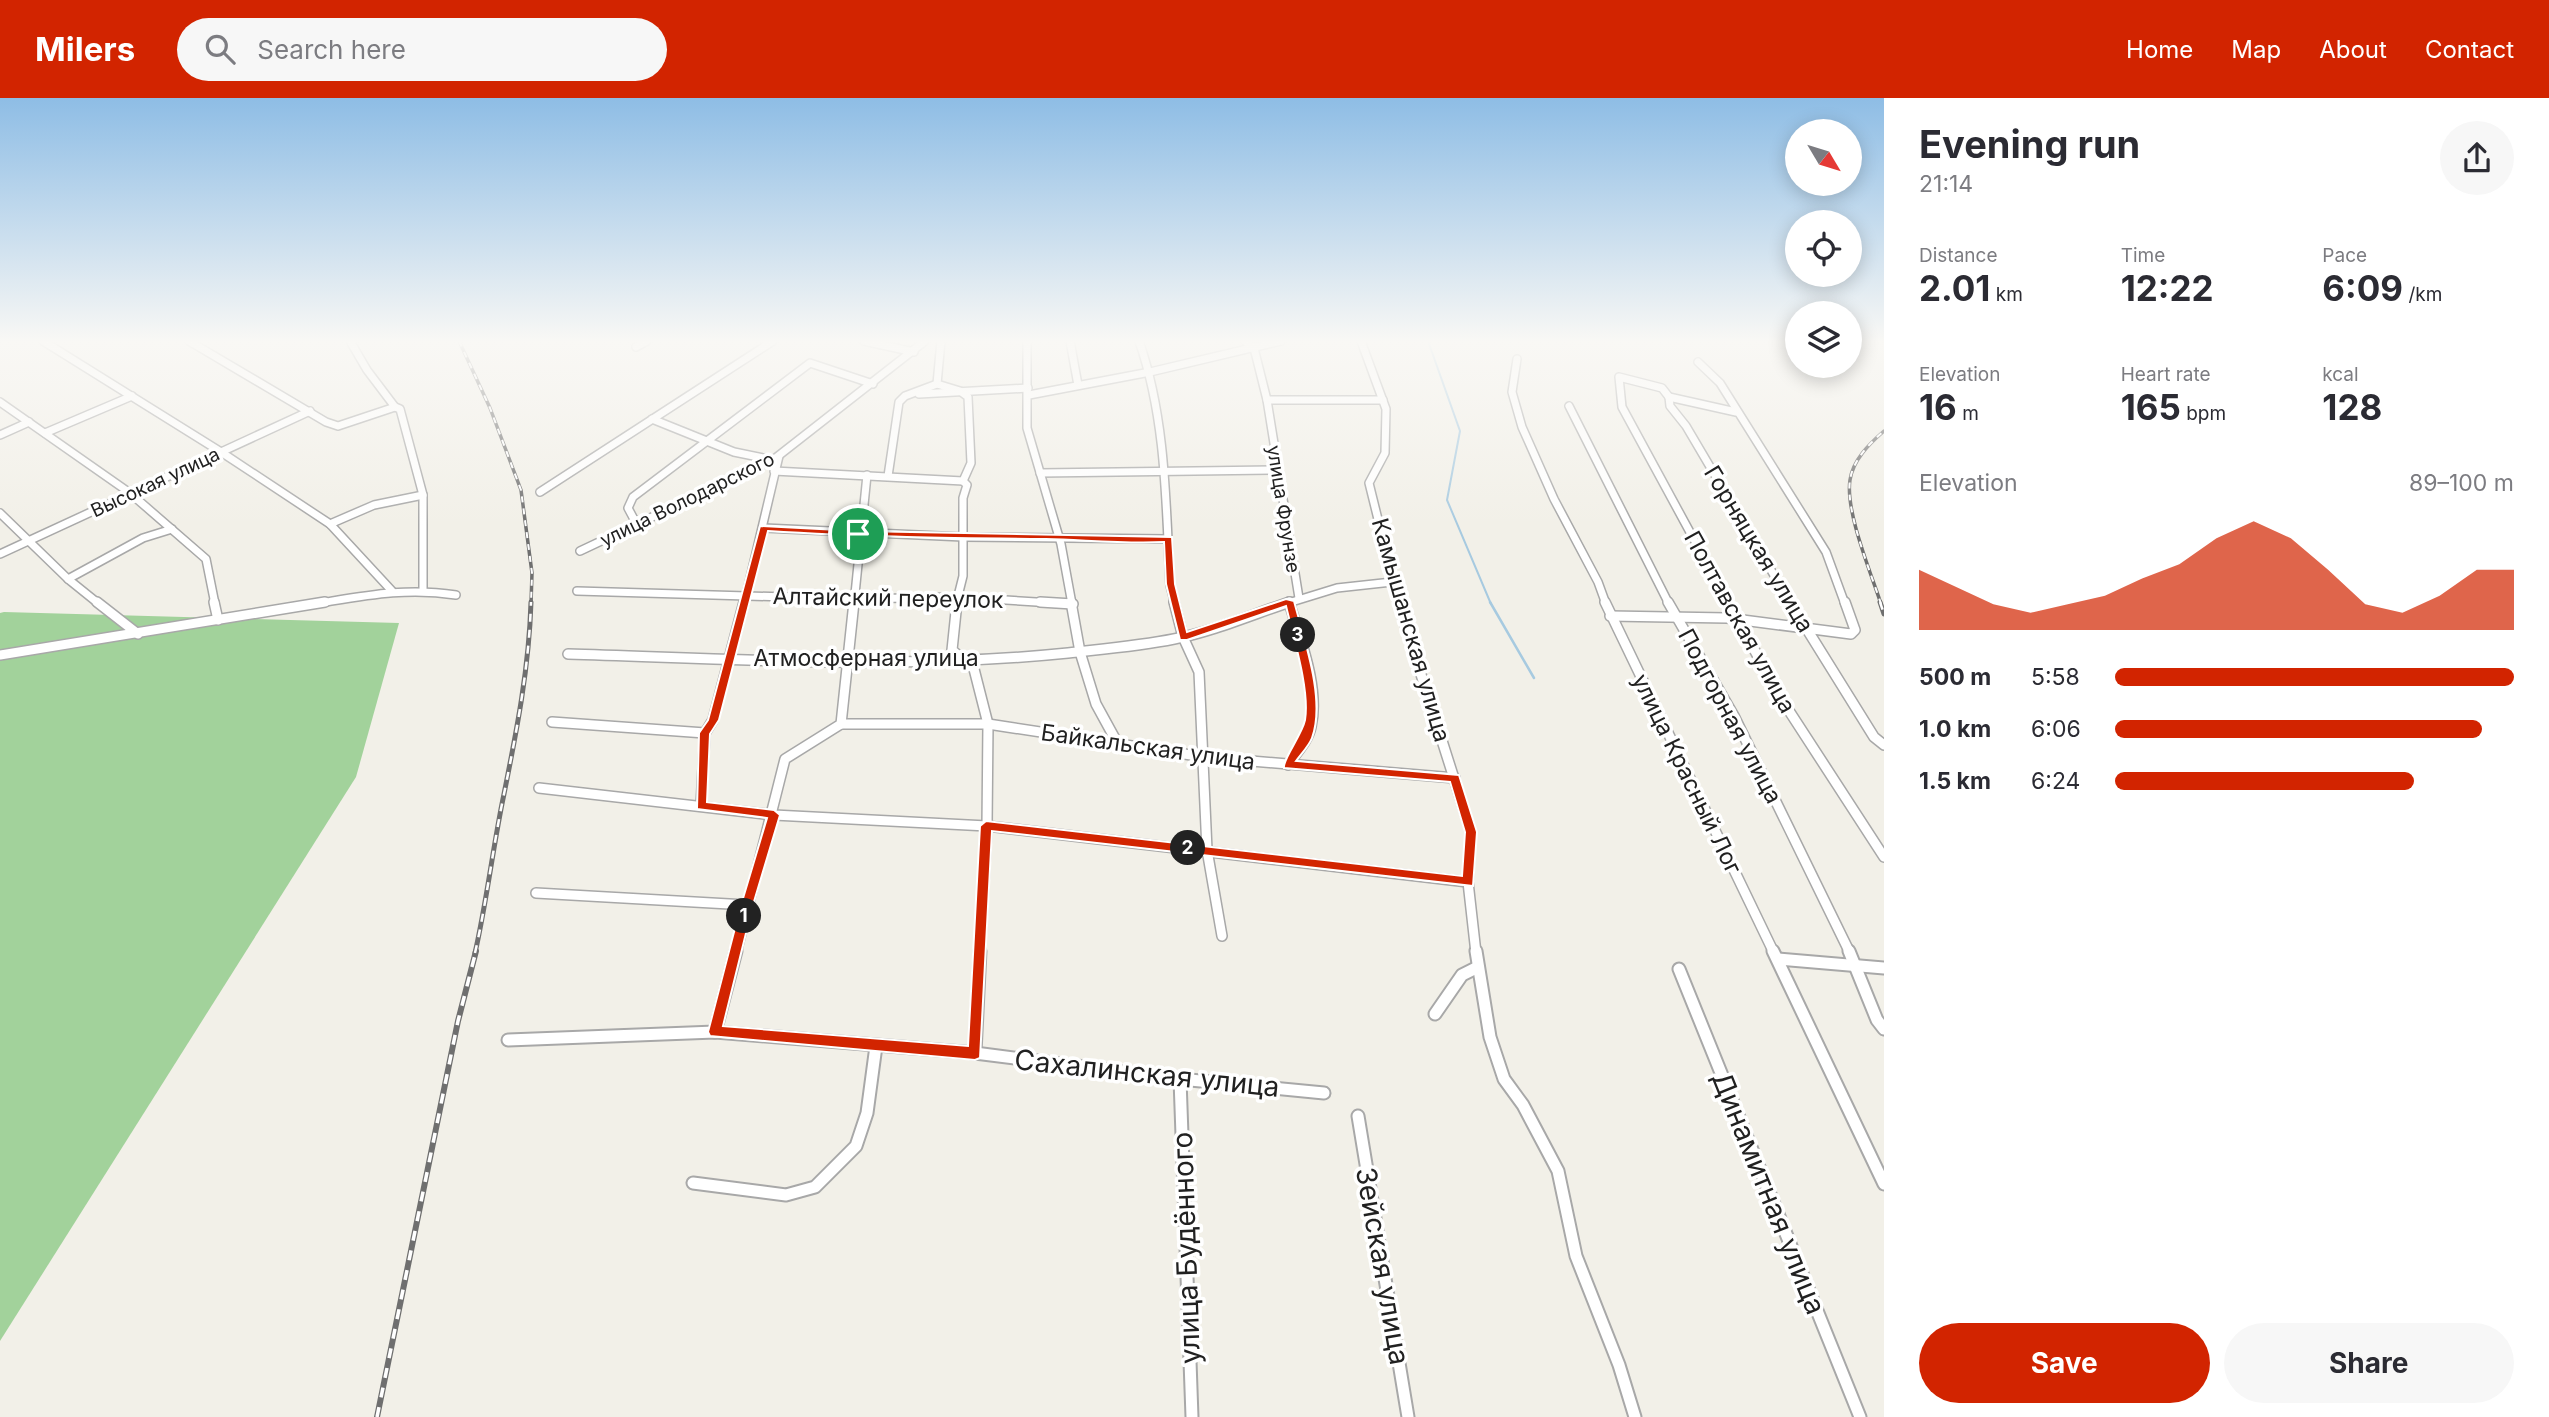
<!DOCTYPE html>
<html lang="en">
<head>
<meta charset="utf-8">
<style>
	body { margin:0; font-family:Inter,sans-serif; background:#f7f7f7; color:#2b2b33; height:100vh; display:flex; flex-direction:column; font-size:26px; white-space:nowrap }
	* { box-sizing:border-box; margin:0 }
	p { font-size:23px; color:#7c7c81 }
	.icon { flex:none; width:38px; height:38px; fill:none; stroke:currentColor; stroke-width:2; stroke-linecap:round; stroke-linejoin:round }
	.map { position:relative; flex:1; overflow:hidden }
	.drawer { display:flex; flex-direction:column; background:#fff; width:665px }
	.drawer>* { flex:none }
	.needle { width:46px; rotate:128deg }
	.controls { position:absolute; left:1785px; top:21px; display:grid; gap:14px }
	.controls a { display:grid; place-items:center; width:77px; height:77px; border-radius:50%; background:#fff; box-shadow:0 4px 18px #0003; font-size:35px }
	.pin { position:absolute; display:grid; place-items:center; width:60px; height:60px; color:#fff; margin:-30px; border:4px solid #fff; border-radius:50%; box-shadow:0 2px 7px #0007 }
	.km { position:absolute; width:35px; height:35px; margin:-18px; border-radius:50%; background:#222; color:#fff; font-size:19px; line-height:35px; text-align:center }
	.round { display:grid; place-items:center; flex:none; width:74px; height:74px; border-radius:37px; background:#f7f7f7 }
	.overview { display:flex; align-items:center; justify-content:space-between; height:119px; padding:0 35px }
	h1 { font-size:38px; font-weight:700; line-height:52px }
	.figures { display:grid; grid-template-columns:repeat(3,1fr); gap:10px; height:119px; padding:7px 35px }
	.figures div { display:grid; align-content:center }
	.figures b { font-size:35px; font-weight:700 }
	.figures small { font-size:19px; font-weight:400 }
	.figures p { font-size:19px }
	.chart { height:196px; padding:14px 35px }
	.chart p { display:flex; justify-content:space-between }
	.chart svg { width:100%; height:126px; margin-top:7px; fill:#d22400; opacity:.7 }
	.button { display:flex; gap:14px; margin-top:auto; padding:14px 35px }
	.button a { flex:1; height:80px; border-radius:42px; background:#d22400; color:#fff; font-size:28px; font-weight:700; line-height:80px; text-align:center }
	.button a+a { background:#f7f7f7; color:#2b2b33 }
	ul { padding:0 35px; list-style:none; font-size:23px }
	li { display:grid; grid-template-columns:112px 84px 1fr; align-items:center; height:52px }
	li i { height:18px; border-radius:9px; background:#d22400 }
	header { display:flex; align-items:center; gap:42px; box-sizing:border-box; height:98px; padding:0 35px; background:#d22400; color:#fff }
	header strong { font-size:33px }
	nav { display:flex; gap:38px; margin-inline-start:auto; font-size:24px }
	.search { width:490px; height:63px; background:#f7f7f7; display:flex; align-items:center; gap:18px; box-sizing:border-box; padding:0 24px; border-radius:38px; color:#7c7c81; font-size:26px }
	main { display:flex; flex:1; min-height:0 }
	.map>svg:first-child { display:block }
</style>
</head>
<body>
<header>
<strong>Milers</strong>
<div class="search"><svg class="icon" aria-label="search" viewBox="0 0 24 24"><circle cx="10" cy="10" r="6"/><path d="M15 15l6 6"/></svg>Search here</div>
<nav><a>Home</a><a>Map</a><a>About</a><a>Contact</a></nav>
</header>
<main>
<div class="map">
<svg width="1884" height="1319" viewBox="0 0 1884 1319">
	<rect width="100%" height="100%" fill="#f2f0e8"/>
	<path fill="#a2d29b" d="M4,514L399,525L356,679L0,1243V515Z"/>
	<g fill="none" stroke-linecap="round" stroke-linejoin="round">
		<path stroke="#a7cae0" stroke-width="2" d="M1428,243L1460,333L1447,402L1491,506"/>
		<path stroke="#a7cae0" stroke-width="2.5" d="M1490,504L1534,580"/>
		<defs>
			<g id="minor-far2">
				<path d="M43,243L221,354L330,426L392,493"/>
				<path d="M189,243L326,324L338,328L395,309"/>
				<path d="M350,243L367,272L395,309L400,311L423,397V492"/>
				<path d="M864,243L914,254"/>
				<path d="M941,243L937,286L960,293L968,299L971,365L963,383L967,387L963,400V478L956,506"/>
				<path d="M1027,243V330L1061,446L1072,506"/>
				<path d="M1070,243L1078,287"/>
				<path d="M1139,243C1166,320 1166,406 1170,487L1175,506"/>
				<path d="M1245,243L1254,250L1267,302L1299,500"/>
				<path d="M1361,243L1386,311L1385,355L1369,385L1399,506"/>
				<path d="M636,249L647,243"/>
				<path d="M1517,261L1512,294L1522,329L1554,401L1598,484L1606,506"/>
				<path d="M1698,264L1720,285L1826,454L1845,506"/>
				<path d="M919,296L1028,290"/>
				<path d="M1029,297L1150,274L1281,243"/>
				<path d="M1669,299L1736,314"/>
				<path d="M1267,302H1383"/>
				<path d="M0,304L130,395L206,461L215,506"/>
				<path d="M1569,308L1669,506"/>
				<path d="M652,321L734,354L773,362"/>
				<path d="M45,335L132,298"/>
				<path d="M0,337L29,324"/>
				<path d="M774,373L963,383"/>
				<path d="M1040,375L1278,372"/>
				<path d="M888,378L899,304L905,298L937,286"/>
				<path d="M540,394L773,243"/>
				<path d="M0,415L68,481L99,506"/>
				<path d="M636,425L628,410L633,399L810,265L873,286"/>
				<path d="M330,426L374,407L423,397"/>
				<path d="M764,430L963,439L1168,441"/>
				<path d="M580,453L773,362L925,243"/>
				<path d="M0,456L310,313"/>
				<path d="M68,481L143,440L172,431"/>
				<path d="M577,493L854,501L957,499L1069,506"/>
				<path d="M314,506C364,498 405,489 456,497"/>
				<path d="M744,506L779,358"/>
				<path d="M854,506L867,377"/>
				<path d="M1285,506L1337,490L1392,484"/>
				<path d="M1729,506L1622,309L1619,279L1662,290L1669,299L1670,308L1686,328L1791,506"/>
			</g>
			<g id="minor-far1">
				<path d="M97,504L138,536"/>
				<path d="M214,504L218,522"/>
				<path d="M957,504L952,552L974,571L988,626L987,728L980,855"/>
				<path d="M1040,504L1073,506"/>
				<path d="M1071,504L1080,554L1096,606L1119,648"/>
				<path d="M1174,504L1183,539L1199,574L1207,752L1222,838"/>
				<path d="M1398,504L1471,734L1468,784L1476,855"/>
				<path d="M1605,504L1774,855"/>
				<path d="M1668,504L1734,618L1850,855"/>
				<path d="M1728,504L1782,602L1884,759"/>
				<path d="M1790,504L1874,639L1884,647"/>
				<path d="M1610,518L1727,520L1851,536L1855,532L1845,504"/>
				<path d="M568,556C735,561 902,572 1068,555C1103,551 1139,548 1174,541C1214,533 1251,517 1290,504"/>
				<path d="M0,557L325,504"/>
				<path d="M552,624L705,635"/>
				<path d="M841,626H988L1204,659L1455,680"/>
				<path d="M1288,667C1296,655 1308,643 1311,629C1320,590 1300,541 1289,504"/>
				<path d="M539,690L774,717L987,728L1468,784"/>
				<path d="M701,707L705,635L713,622L744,504"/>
				<path d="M536,795L747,807"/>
				<path d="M736,855L785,661L841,626L854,504"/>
			</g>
			<g id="minor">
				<path d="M1476,853L1490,939L1504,981L1523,1007L1558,1073L1576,1158L1619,1267L1635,1319"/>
				<path d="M1773,853L1884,1086"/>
				<path d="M1849,853L1877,922L1884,931"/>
				<path d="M1778,861L1884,870"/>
				<path d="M1679,871L1860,1319"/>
				<path d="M1435,916L1462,877L1478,869"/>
				<path d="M715,934L736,853"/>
				<path d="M508,942L715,934L975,955L1180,981L1324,995"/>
				<path d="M975,955L980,853"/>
				<path d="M1180,981L1192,1319"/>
				<path d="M1358,1018L1408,1319"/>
				<path d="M693,1085L786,1097L815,1089L856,1048L867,1015L876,948"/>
			</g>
		</defs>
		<use href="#minor-far2" stroke="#a8a8a8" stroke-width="10"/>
		<use href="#minor-far1" stroke="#a8a8a8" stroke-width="12"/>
		<use href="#minor" stroke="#a8a8a8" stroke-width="15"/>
		<use href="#minor-far2" stroke="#fff" stroke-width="7"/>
		<use href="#minor-far1" stroke="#fff" stroke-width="9"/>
		<use href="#minor" stroke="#fff" stroke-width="11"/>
		<defs>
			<g id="rail-far2">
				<path d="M459,243L490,310L521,392L532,475L531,506"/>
				<path d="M1881,506C1871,475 1845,413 1850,382C1853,362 1869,346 1884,333"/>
			</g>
			<g id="rail-far1">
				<path d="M1880,504L1884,516"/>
				<path d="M475,855C487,802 493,748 504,696C517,631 529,570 531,504"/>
			</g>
			<path id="rail" d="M377,1319L458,923L476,853"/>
		</defs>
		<use href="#rail-far2" stroke="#6f6f6f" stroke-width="3.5"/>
		<use href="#rail-far1" stroke="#6f6f6f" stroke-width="5"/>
		<use href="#rail" stroke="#6f6f6f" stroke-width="6"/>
		<use href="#rail-far2" stroke="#fff" stroke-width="2" stroke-dasharray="6" stroke-linecap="butt"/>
		<use href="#rail-far1" stroke="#fff" stroke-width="2.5" stroke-dasharray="8" stroke-linecap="butt"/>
		<use href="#rail" stroke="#fff" stroke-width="3.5" stroke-dasharray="10" stroke-linecap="butt"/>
	</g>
	<linearGradient id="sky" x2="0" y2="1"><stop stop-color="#8ebde5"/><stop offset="0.57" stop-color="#f9f8f5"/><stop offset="1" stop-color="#f9f8f5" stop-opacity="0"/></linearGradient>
	<rect width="1884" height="427" fill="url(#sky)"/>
	<path fill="#d22400" stroke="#fff" stroke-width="2" fill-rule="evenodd" d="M760,428L858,433L1172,439L1175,486L1187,534L1286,501L1294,503C1304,541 1326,602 1312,640C1309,648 1301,656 1296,663L1459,677L1477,734L1473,788L992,733L980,960L975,962L710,938L708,934L741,807L767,720L697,711L699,635L708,622ZM768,433C860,439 953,440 1046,441C1086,442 1124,446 1164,444L1166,486L1180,542H1187L1286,508C1293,538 1310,592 1305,622C1302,637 1282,662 1284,670L1450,684L1465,734L1462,778L986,723L980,728L968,948L723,928L753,807L780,717L774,712L707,704L710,636L719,622Z"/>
	<g text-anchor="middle" stroke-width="7" stroke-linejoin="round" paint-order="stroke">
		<g font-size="19" fill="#212121" stroke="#fff">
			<text transform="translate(155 384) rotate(-25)" y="7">Высокая улица</text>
			<text transform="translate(687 401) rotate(-26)" y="7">улица Володарского</text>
			<text transform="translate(1284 411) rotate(81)" y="7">улица Фрунзе</text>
		</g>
		<g font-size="23" fill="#212121" stroke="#fff">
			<text transform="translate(1759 451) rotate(59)" y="8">Горняцкая улица</text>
			<text transform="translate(888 500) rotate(1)" y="8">Алтайский переулок</text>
			<text transform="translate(1740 524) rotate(61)" y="8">Полтавская улица</text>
			<text transform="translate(1411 532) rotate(74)" y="8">Камышанская улица</text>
			<text x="866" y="568">Атмосферная улица</text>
			<text transform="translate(1730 618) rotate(62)" y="8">Подгорная улица</text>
			<text transform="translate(1148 649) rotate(8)" y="8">Байкальская улица</text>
			<text transform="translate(1687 676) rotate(64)" y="8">улица Красный Лог</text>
		</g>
		<g font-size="28" fill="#212121" stroke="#fff">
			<text transform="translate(1147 975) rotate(6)" y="10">Сахалинская улица</text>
			<text transform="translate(1769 1095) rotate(68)" y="10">Динамитная улица</text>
			<text transform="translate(1186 1150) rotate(-92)" y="10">улица Будённого</text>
			<text transform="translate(1383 1168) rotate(80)" y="10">Зейская улица</text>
		</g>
	</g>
</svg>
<div class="controls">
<a><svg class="needle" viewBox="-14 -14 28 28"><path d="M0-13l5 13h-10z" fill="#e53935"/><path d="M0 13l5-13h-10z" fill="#7c7c81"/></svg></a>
<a><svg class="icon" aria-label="locate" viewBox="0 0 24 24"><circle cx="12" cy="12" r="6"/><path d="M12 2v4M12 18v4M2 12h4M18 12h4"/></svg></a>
<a><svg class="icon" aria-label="layers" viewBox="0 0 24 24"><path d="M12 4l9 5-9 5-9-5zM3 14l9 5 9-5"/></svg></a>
</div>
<div class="pin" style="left:858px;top:436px;background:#1e9e55"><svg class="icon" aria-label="arrive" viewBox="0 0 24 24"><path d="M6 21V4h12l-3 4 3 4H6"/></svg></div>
<b class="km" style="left:744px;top:818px">1</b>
<b class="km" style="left:1188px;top:750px">2</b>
<b class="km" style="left:1298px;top:537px">3</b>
</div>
<section class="drawer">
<div class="overview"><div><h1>Evening run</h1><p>21:14</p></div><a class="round"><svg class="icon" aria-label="share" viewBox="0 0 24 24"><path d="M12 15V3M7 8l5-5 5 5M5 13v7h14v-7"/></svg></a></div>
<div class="figures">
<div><p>Distance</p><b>2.01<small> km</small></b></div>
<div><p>Time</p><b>12:22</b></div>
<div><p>Pace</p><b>6:09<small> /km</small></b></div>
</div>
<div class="figures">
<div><p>Elevation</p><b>16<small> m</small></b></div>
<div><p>Heart rate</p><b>165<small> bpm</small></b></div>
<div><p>kcal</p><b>128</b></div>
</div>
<div class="chart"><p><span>Elevation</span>89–100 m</p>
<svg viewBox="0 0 160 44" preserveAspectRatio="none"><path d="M0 44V23L10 29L20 35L30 38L40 35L50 32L60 26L70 21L80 12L90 6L100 12L110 23L120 35L130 38L140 32L150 23L160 23V44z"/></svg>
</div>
<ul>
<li><b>500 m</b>5:58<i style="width:100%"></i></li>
<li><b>1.0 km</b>6:06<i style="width:92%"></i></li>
<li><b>1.5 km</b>6:24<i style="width:75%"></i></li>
</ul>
<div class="button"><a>Save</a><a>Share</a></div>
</section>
</main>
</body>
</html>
